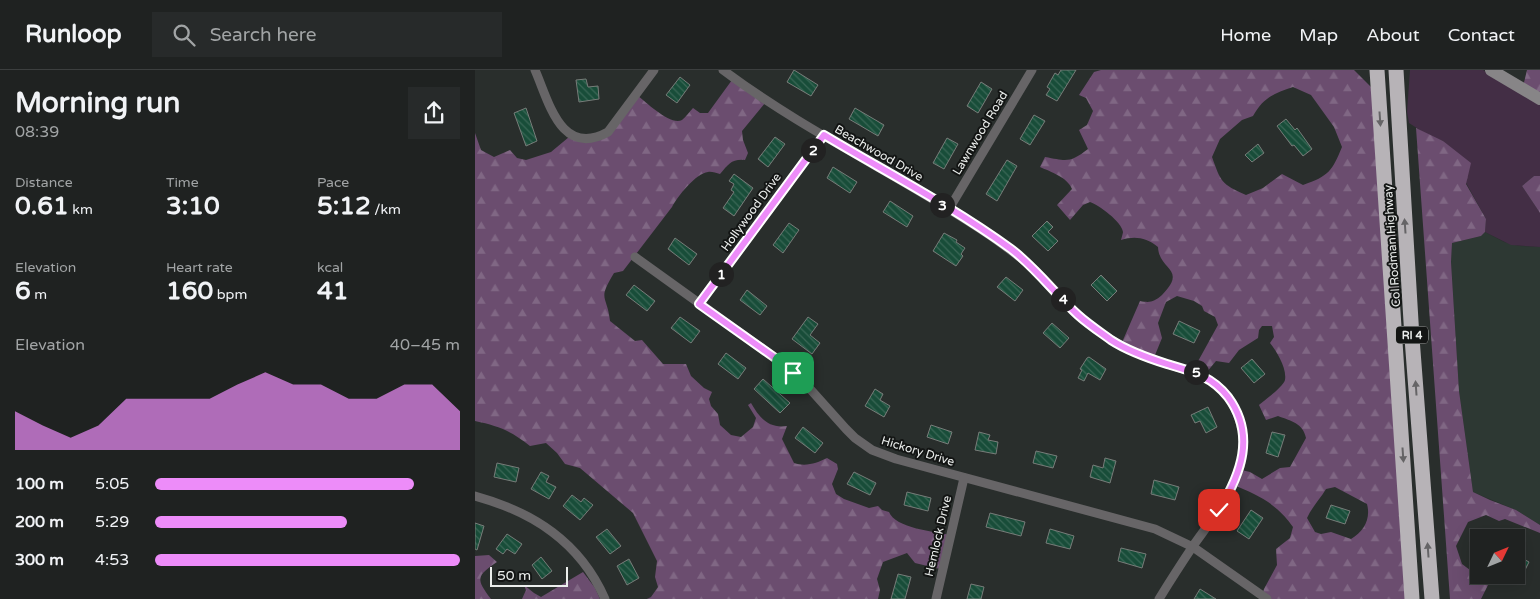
<!DOCTYPE html>
<html lang="en">
<head>
<meta charset="utf-8">
<style>
	body { margin:0; font-family:"Varela Round",sans-serif; background:#272a2a; color:#f1f3f6; height:100vh; display:flex; flex-direction:column; font-size:19px; white-space:nowrap }
	* { box-sizing:border-box; margin:0 }
	p { font-size:16px; color:#a1a4a5 }
	.icon { flex:none; width:28px; height:28px; fill:none; stroke:currentColor; stroke-width:2; stroke-linecap:round; stroke-linejoin:round }
	.map { position:relative; flex:1; overflow:hidden }
	.details { display:flex; flex-direction:column; background:#1f2221; width:475px }
	.details>* { flex:none }
	.needle { width:32px; rotate:47deg }
	.fabs { position:absolute; left:995px; top:459px; display:grid; gap:10px }
	.fabs a { display:grid; place-items:center; width:55px; height:55px; border-radius:0px; background:#1f2221; box-shadow:0 5px 20px #0002,0 0 0 1px #3c3f3f; font-size:25px }
	.scale { position:absolute; left:15px; bottom:12px; width:78px; box-sizing:border-box; padding-left:5px; border:2px solid #ebeeec; border-top:0; font-size:14px; line-height:18px; white-space:nowrap; color:#ebeeec; -webkit-text-stroke:4px #131514; paint-order:stroke }
	.pin { position:absolute; display:grid; place-items:center; width:42px; height:42px; color:#fff; margin:-21px; border-radius:10px; box-shadow:0 2px 8px #0006 }
	.km { position:absolute; width:25px; height:25px; margin:-12px; border-radius:50%; background:#222; color:#fff; font-size:14px; line-height:25px; text-align:center }
	.round { display:grid; place-items:center; flex:none; width:52px; height:52px; border-radius:0px; background:#272a2a }
	.headline { display:flex; align-items:center; justify-content:space-between; height:85px; padding:0 15px }
	h1 { font-size:28px; font-weight:700; line-height:38px }
	.metrics { display:grid; grid-template-columns:repeat(3,1fr); gap:8px; height:85px; padding:5px 15px }
	.metrics div { display:grid; align-content:center }
	.metrics b { font-size:25px; font-weight:700 }
	.metrics small { font-size:14px; font-weight:400 }
	.metrics p { font-size:14px }
	.chart { height:140px; padding:10px 15px }
	.chart p { display:flex; justify-content:space-between }
	.chart svg { width:100%; height:90px; margin-top:5px; fill:#ed8cf9; opacity:.7 }
	ul { padding:0 15px; list-style:none; font-size:16px }
	li { display:grid; grid-template-columns:80px 60px 1fr; align-items:center; height:38px }
	li i { height:12px; border-radius:6px; background:#ed8cf9 }
	header { display:flex; align-items:center; gap:30px; box-sizing:border-box; height:70px; padding:0 25px; background:#1f2221; border-bottom:1px solid #3c3f3f }
	header strong { font-size:24px }
	nav { display:flex; gap:28px; margin-inline-start:auto; font-size:18px }
	.search { width:350px; height:45px; background:#272a2a; display:flex; align-items:center; gap:12px; box-sizing:border-box; padding:0 18px; border-radius:0px; color:#a1a4a5; font-size:19px }
	main { display:flex; flex:1; min-height:0 }
	.map>svg:first-child { display:block }
</style>
</head>
<body>
<header>
<strong>Runloop</strong>
<div class="search"><svg class="icon" aria-label="search" viewBox="0 0 24 24"><circle cx="10" cy="10" r="6"/><path d="M15 15l6 6"/></svg>Search here</div>
<nav><a>Home</a><a>Map</a><a>About</a><a>Contact</a></nav>
</header>
<main>
<section class="details">
<div class="headline"><div><h1>Morning run</h1><p>08:39</p></div><a class="round"><svg class="icon" aria-label="share" viewBox="0 0 24 24"><path d="M12 15V3M7 8l5-5 5 5M5 13v7h14v-7"/></svg></a></div>
<div class="metrics">
<div><p>Distance</p><b>0.61<small> km</small></b></div>
<div><p>Time</p><b>3:10</b></div>
<div><p>Pace</p><b>5:12<small> /km</small></b></div>
</div>
<div class="metrics">
<div><p>Elevation</p><b>6<small> m</small></b></div>
<div><p>Heart rate</p><b>160<small> bpm</small></b></div>
<div><p>kcal</p><b>41</b></div>
</div>
<div class="chart"><p><span>Elevation</span>40–45 m</p>
<svg viewBox="0 0 160 44" preserveAspectRatio="none"><path d="M0 44V25L10 32L20 38L30 32L40 19L50 19L60 19L70 19L80 12L90 6L100 12L110 12L120 19L130 19L140 12L150 12L160 25V44z"/></svg>
</div>
<ul>
<li><b>100 m</b>5:05<i style="width:85%"></i></li>
<li><b>200 m</b>5:29<i style="width:63%"></i></li>
<li><b>300 m</b>4:53<i style="width:100%"></i></li>
</ul>
</section>
<div class="map">
<svg width="1065" height="529" viewBox="0 0 1065 529">
	<defs>
		<pattern id="forest-firs" width="22" height="20" patternUnits="userSpaceOnUse" patternTransform="scale(1.25)"><rect width="22" height="20" fill="#6b4d6f"/><path d="M5 1l3.5 6h-7zM16 11l3.5 6h-7z" fill="#806784"/></pattern>
		<pattern id="building-back-hatch" width="6" height="6" patternUnits="userSpaceOnUse" patternTransform="scale(1.25)"><rect width="6" height="6" fill="#184d39"/><path d="M-1 5l2 2M0 0l6 6M5-1l2 2" fill="none" stroke="#3a6756"/></pattern>
	</defs>
	<rect width="100%" height="100%" fill="#292e2c"/>
	<path fill="#2d3833" d="M1010,162L1029,172L1044,176L1065,177V455L1041,440L998,422L984,321L976,192L977,173L1006,166Z"/>
	<path fill="#432e45" d="M935,0H1008L1065,34V106H1059L1047,116L1065,143V177L1036,175L1010,162L1011,149L968,71L954,66L934,53L932,42Z"/>
	<g fill="url(#forest-firs)" fill-rule="evenodd">
		<path d="M626,0H879L897,18L938,529H786L789,519L802,495L801,479L815,468L818,457C800,432 784,426 757,414L762,399L775,402L787,409L805,398L815,397L831,368C828,353 816,351 803,346L791,350L784,335C790,330 808,317 810,310C812,298 802,282 795,273L799,267L797,256H787L784,260L783,268L764,280L754,293L741,291L726,309L716,304L743,255L740,247L729,241L727,236L719,231L702,226L691,232L683,253L687,268L678,290L645,277L665,231C675,233 679,232 687,225C713,198 684,201 683,177C671,167 659,166 646,170C646,170 648,163 648,162C647,152 624,135 615,132L608,135L595,150L582,135L597,119C592,107 576,102 565,97L570,87C592,91 595,93 613,79L604,60L612,55L618,41L611,28L604,25L619,2ZM818,17L836,25L859,57L867,77C857,101 854,106 828,115L807,104L788,118L771,125C746,114 746,112 737,87L745,69L767,50L778,46C788,28 799,23 818,17ZM860,417L892,434C896,449 889,461 876,469L856,462L846,464L840,462L832,448C837,437 845,429 851,419Z"/>
		<path d="M1052,0H1065V34L1047,21Z"/>
		<path d="M257,10L290,33L267,61L268,70L273,83L270,90C256,89 254,94 245,104C241,103 236,101 233,102C221,103 202,127 197,137L148,201L139,203C122,231 132,224 135,251L160,271L167,270L188,294H211L216,306L229,318L237,322L234,329L236,336L243,344L245,355L256,365L266,367L278,357L281,348L273,335L276,333C284,347 293,359 312,356L307,369L319,393C331,397 342,393 352,388L362,394L363,399L357,414L361,424L369,429L394,438L403,436L407,440L414,442C420,458 460,462 476,465L465,499L440,493L432,483L408,492L402,509L405,520L403,529H172L176,527L183,517L180,507L182,491L158,443L105,398L90,394L82,383L71,373L55,376C36,361 24,356 0,351V63L6,80L19,87L35,80L42,88L51,90L76,82L94,67L131,63L163,26C172,33 196,56 207,50C211,47 215,41 218,38L225,43H233Z"/>
		<path d="M941,58L968,71L996,93L991,114L1011,149L1010,162L1006,166L977,173L976,192L984,321L998,422L1015,430L1041,440L1065,455V463L1030,449L1024,451L1011,445L993,452L981,476L987,494L999,503L1004,510L1013,515L1006,529H975Z"/>
		<path d="M1059,106H1065V143L1047,116Z"/>
		<path d="M14,485L22,492C1,506 1,509 16,529H0V486Z"/>
		<path d="M108,502L120,518L125,529H47L51,520L49,515L59,523L66,527Z"/>
	</g>
	<g fill="url(#building-back-hatch)" stroke="#777c79">
		<path d="M319,0L343,15L336,26L312,12Z"/>
		<path d="M586,0H601L582,31L571,25L575,19L572,17L580,3L583,5Z"/>
		<path d="M205,7L215,15L202,33L191,25Z"/>
		<path d="M111,9L113,17L123,16L124,29L104,32L101,10Z"/>
		<path d="M506,12L517,19L503,43L492,36Z"/>
		<path d="M51,38L62,71L51,76L39,43Z"/>
		<path d="M380,38L409,55L403,66L374,49Z"/>
		<path d="M559,45L570,51L555,75L545,69Z"/>
		<path d="M811,49L820,60L822,58L837,79L828,86L819,75L817,76L802,56Z"/>
		<path d="M300,67L310,74L293,97L283,89Z"/>
		<path d="M472,68L483,74L469,99L458,93Z"/>
		<path d="M783,74L789,83L777,92L770,85Z"/>
		<path d="M532,90L542,96L522,131L511,124Z"/>
		<path d="M358,97L382,112L375,123L352,108Z"/>
		<path d="M259,104L278,118L259,146L248,138L259,122L256,120L259,114L254,111Z"/>
		<path d="M415,131L438,146L432,157L408,142Z"/>
		<path d="M572,151L578,157L573,162L583,171L573,181L557,166Z"/>
		<path d="M314,153L324,160L308,183L298,175Z"/>
		<path d="M469,163L482,170L481,172L490,178L486,184L488,186L481,196L458,181Z"/>
		<path d="M200,168L222,184L214,195L193,179Z"/>
		<path d="M626,205L642,221L632,231L616,215Z"/>
		<path d="M531,207L548,220L540,231L522,217Z"/>
		<path d="M159,215L180,231L172,241L151,225Z"/>
		<path d="M272,220L292,236L285,245L265,230Z"/>
		<path d="M205,247L225,261L216,273L196,258Z"/>
		<path d="M333,247L343,254L335,265L345,273L337,284L317,269Z"/>
		<path d="M704,251L725,261L719,273L698,264Z"/>
		<path d="M577,253L594,268L585,278L568,263Z"/>
		<path d="M251,283L271,298L263,309L243,294Z"/>
		<path d="M614,287L631,299L625,310L613,303L609,311L603,308L607,300L605,299L612,288Z"/>
		<path d="M777,289L790,304L779,313L766,298Z"/>
		<path d="M288,309L315,333L305,343L279,319Z"/>
		<path d="M400,319L408,324L405,330L415,336L409,347L390,336Z"/>
		<path d="M733,337L742,357L731,363L725,351L720,353L716,345Z"/>
		<path d="M456,355L477,362L473,374L452,367Z"/>
		<path d="M328,357L348,373L340,383L320,368Z"/>
		<path d="M504,362L515,365L513,370L523,372L521,384L500,380Z"/>
		<path d="M797,362L810,365L803,387L791,383Z"/>
		<path d="M561,381L582,386L578,398L558,393Z"/>
		<path d="M630,388L641,391L635,413L615,407L618,395L628,398Z"/>
		<path d="M22,393L44,398L41,412L19,407Z"/>
		<path d="M66,402L74,406L71,412L81,417L74,429L56,419Z"/>
		<path d="M379,402L401,413L395,425L372,414Z"/>
		<path d="M679,410L704,417L700,430L676,424Z"/>
		<path d="M432,422L456,428L453,441L429,435Z"/>
		<path d="M97,425L106,432L109,428L118,435L105,450L88,436Z"/>
		<path d="M856,435L875,441L870,454L851,448Z"/>
		<path d="M776,440L788,448L774,469L762,461Z"/>
		<path d="M515,443L550,452L546,466L511,457Z"/>
		<path d="M0,453L9,456L2,480L0,479Z"/>
		<path d="M132,459L146,476L135,484L121,467Z"/>
		<path d="M575,459L599,466L595,479L571,473Z"/>
		<path d="M32,464L47,474L40,484L32,479L28,484L21,479Z"/>
		<path d="M646,478L671,484L667,498L643,491Z"/>
		<path d="M1041,485L1054,492L1048,504L1041,501Z"/>
		<path d="M66,487L77,501L67,509L57,495Z"/>
		<path d="M154,489L164,508L152,515L142,496Z"/>
		<path d="M423,504L436,507L430,529H416Z"/>
		<path d="M496,514L509,517L506,529H492Z"/>
		<path d="M725,519L741,529H719Z"/>
	</g>
	<g fill="none" stroke-linecap="round" stroke-linejoin="round">
		<g stroke="#676567" stroke-width="9">
			<path d="M60,0C74,32 86,88 133,62L179,0"/>
			<path d="M248,0C332,63 429,107 516,166C533,178 550,190 565,205C584,224 600,245 622,260C638,272 655,281 674,288C718,304 755,304 767,360C776,404 741,443 718,476C706,494 695,511 684,529"/>
			<path d="M474,139L557,0"/>
			<path d="M160,187L303,290L336,320L371,359L380,368L397,380L421,389L680,459L718,477L792,529"/>
			<path d="M224,234L349,65"/>
			<path d="M0,426C58,442 105,472 130,529"/>
			<path d="M461,529L489,408"/>
		</g>
		<path stroke="#878587" stroke-width="12" d="M1016,0L1065,29"/>
		<g stroke="#b7b3b7" stroke-width="15">
			<path d="M902,0L937,529"/>
			<path d="M921,0L937,268L957,529"/>
		</g>
	</g>
	<defs><path id="oneway-solid" d="M-6-.8H1V-3.2L6.5 0L1 3.2V.8H-6Z" transform="scale(1.25)"/></defs>
	<g fill="#656466">
		<use href="#oneway-solid" transform="translate(905 49) rotate(86)"/>
		<use href="#oneway-solid" transform="translate(930 156) rotate(-94)"/>
		<use href="#oneway-solid" transform="translate(941 318) rotate(-94)"/>
		<use href="#oneway-solid" transform="translate(928 385) rotate(86)"/>
		<use href="#oneway-solid" transform="translate(953 480) rotate(-94)"/>
	</g>
	<g fill="none" stroke-linecap="round" stroke-linejoin="round">
		<defs>
			<path id="route" d="M318,303L303,290L224,234L349,65C411,102 477,136 536,179C561,198 580,224 603,245C613,254 625,262 636,270C653,281 673,288 692,294C716,301 737,306 753,327C781,365 766,404 744,440"/>
		</defs>
		<use href="#route" stroke="#fff" stroke-width="10"/>
		<use href="#route" stroke="#ed8cf9" stroke-width="6"/>
	</g>
	<g text-anchor="middle" stroke-width="4" stroke-linejoin="round" paint-order="stroke">
		<rect fill="#131514" stroke="#aaadab" stroke-width="1" x="921" y="256.5" width="32" height="17" rx="4"/>
		<g font-size="11" font-weight="bold" fill="#ebeeec">
			<text x="937" y="269">RI 4</text>
		</g>
		<g font-size="12" fill="#ebeeec" stroke="#131514">
			<text transform="translate(505 63) rotate(-59)" y="4">Lawnwood Road</text>
			<text transform="translate(404 83) rotate(30)" y="4">Beachwood Drive</text>
			<text transform="translate(276 142) rotate(-54)" y="4">Hollywood Drive</text>
			<text transform="translate(917 176) rotate(-94)" y="4">Col Rodman Highway</text>
			<text transform="translate(443 381) rotate(17)" y="4">Hickory Drive</text>
			<text transform="translate(463 466) rotate(-77)" y="4">Hemlock Drive</text>
		</g>
	</g>
</svg>
<div class="fabs">
<a><svg class="needle" viewBox="-14 -14 28 28"><path d="M0-13l5 13h-10z" fill="#e53935"/><path d="M0 13l5-13h-10z" fill="#a1a4a5"/></svg></a>
</div>
<div class="scale">50 m</div>
<div class="pin" style="left:318px;top:303px;background:#1e9e55"><svg class="icon" aria-label="arrive" viewBox="0 0 24 24"><path d="M6 21V4h12l-3 4 3 4H6"/></svg></div>
<div class="pin" style="left:744px;top:440px;background:#d93025"><svg class="icon" aria-label="check" viewBox="0 0 24 24"><path d="M5 12l5 5 9-10"/></svg></div>
<b class="km" style="left:246px;top:204px">1</b>
<b class="km" style="left:338px;top:80px">2</b>
<b class="km" style="left:467px;top:135px">3</b>
<b class="km" style="left:588px;top:229px">4</b>
<b class="km" style="left:721px;top:302px">5</b>
</div>
</main>
</body>
</html>
